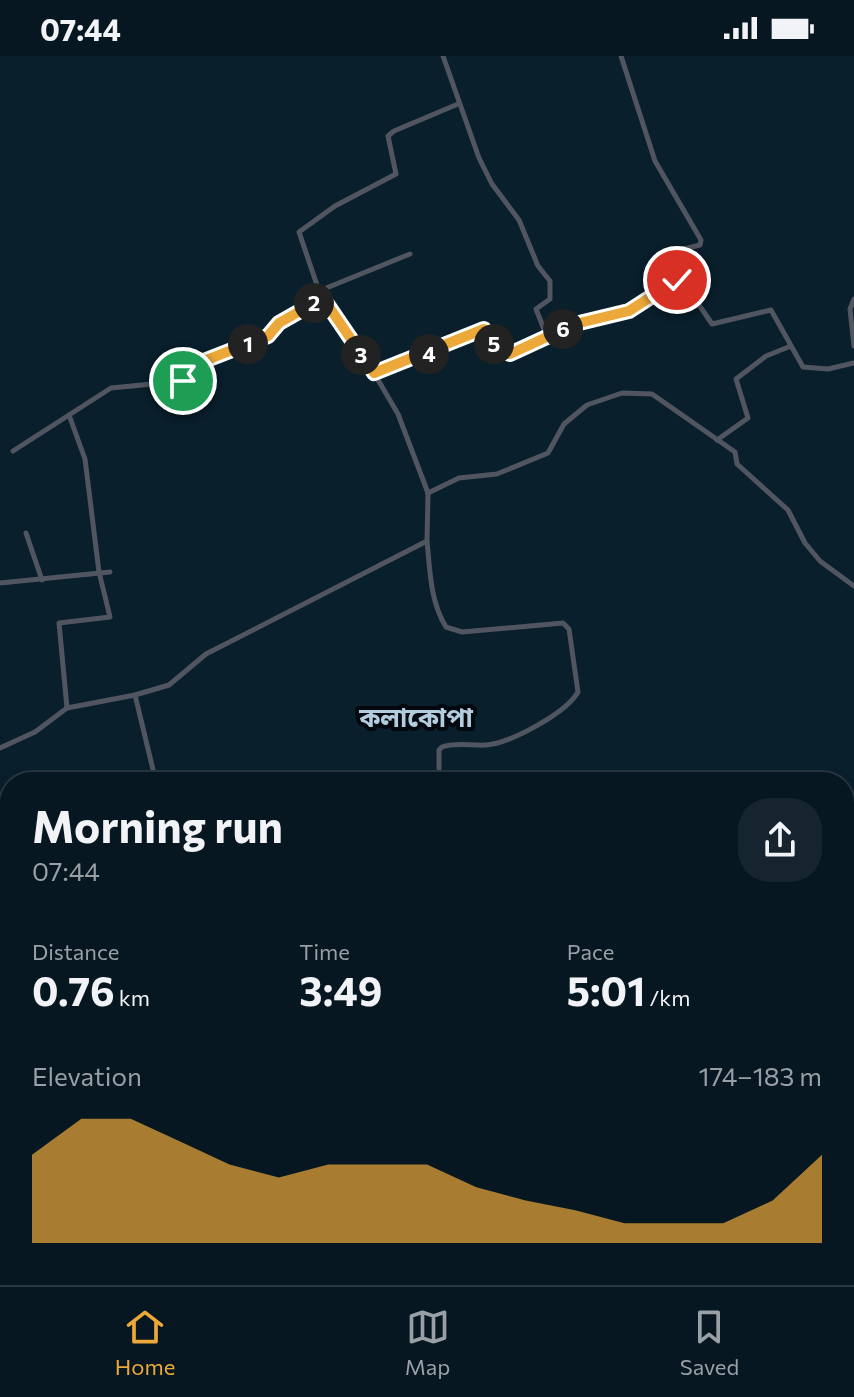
<!DOCTYPE html>
<html lang="en">
<head>
<meta charset="utf-8">
<style>
	body { margin:0; font-family:Commissioner,"Noto Sans Bengali",sans-serif; background:#15242e; color:#f1f3f6; height:100vh; display:flex; flex-direction:column; font-size:30px; white-space:nowrap }
	* { box-sizing:border-box; margin:0 }
	p { font-size:26px; color:#989fa5 }
	.icon { flex:none; width:44px; height:44px; fill:none; stroke:currentColor; stroke-width:2; stroke-linecap:round; stroke-linejoin:round }
	.map { position:relative; flex:1; overflow:hidden }
	.side { position:absolute; left:0px; top:716px; width:854px; height:514px; display:flex; flex-direction:column; background:#071721; border-radius:32px 32px 0 0; box-shadow:0 4px 12px #0003,0 0 0 2px #28363f }
	.side>* { flex:none }
	.pin { position:absolute; display:grid; place-items:center; width:68px; height:68px; color:#fff; margin:-34px; border:4px solid #fff; border-radius:50%; box-shadow:0 2px 8px #0007 }
	.km { position:absolute; width:40px; height:40px; margin:-20px; border-radius:50%; background:#222; color:#fff; font-size:22px; line-height:40px; text-align:center }
	.round { display:grid; place-items:center; flex:none; width:84px; height:84px; border-radius:32px; background:#15242e }
	.overview { display:flex; align-items:center; justify-content:space-between; height:136px; padding:0 32px }
	h1 { font-size:44px; font-weight:700; line-height:60px }
	.metrics { display:grid; grid-template-columns:repeat(3,1fr); gap:12px; height:136px; padding:8px 32px }
	.metrics div { display:grid; align-content:center }
	.metrics b { font-size:40px; font-weight:700 }
	.metrics small { font-size:22px; font-weight:400 }
	.metrics p { font-size:22px }
	.chart { height:224px; padding:16px 32px }
	.chart p { display:flex; justify-content:space-between }
	.chart svg { width:100%; height:144px; margin-top:8px; fill:#eca93a; opacity:.7 }
	.status { display:flex; justify-content:space-between; align-items:center; height:56px; padding:0 40px; background:#071721; direction:ltr }
	.status svg { height:22px; fill:currentColor }
	.tab-bar { display:flex; justify-content:space-around; align-items:center; height:112px; border-top:2px solid #28363f; background:#071721; font-size:22px; color:#989fa5 }
	.tab-bar a { display:grid; justify-items:center; gap:4px }
	.tab-bar .selected { color:#eca93a }
	.map>svg:first-child { display:block }
</style>
</head>
<body>
<div class="status"><b>07:44</b><svg viewBox="0 0 49 12"><path d="M0 12V9h3v3zM5 12V6h3v6zM10 12V3h3v9zM15 12V0h3v12zM26 1h20v11H26zM47 4h2v5h-2z"/></svg></div>
<div class="map">
<svg width="854" height="1229" viewBox="0 0 854 1229">
	<rect width="100%" height="100%" fill="#091f2c"/>
	<g fill="#2d2539">
		<path d="M854,943V1128L844,1134V947Z"/>
		<path d="M449,1220H601L596,1229H451Z"/>
	</g>
	<g fill="none" stroke-linecap="round" stroke-linejoin="round">
		<g stroke="#51555f" stroke-width="5">
			<path d="M443,0L479,102L492,128L519,164L538,210L550,225V243L536,253L547,281"/>
			<path d="M621,0L655,105L701,184L700,189L676,195L673,203"/>
			<path d="M319,235L410,198"/>
			<path d="M854,243L850,253L854,290"/>
			<path d="M374,317L319,235L299,176L335,150L396,118L388,80L394,75L458,48"/>
			<path d="M69,359L111,332L183,325L186,312L268,280L279,267L323,242"/>
			<path d="M717,384L748,362L736,323L766,300L791,290"/>
			<path d="M13,395L69,359L85,403L99,516L110,561L59,567L67,652"/>
			<path d="M428,437L398,358L374,317L459,286L484,273L496,293L510,298L575,268L629,255L682,224L712,268L771,254L803,311L828,313L854,307"/>
			<path d="M26,477L42,524"/>
			<path d="M427,485C430,514 430,545 446,571L462,576L563,567L569,573L578,636C566,657 511,687 486,689C472,690 456,686 442,691L439,694V726"/>
			<path d="M0,527L110,516"/>
			<path d="M0,692L35,676L67,652L135,639"/>
			<path d="M156,726L135,639L169,629L206,598L427,485L428,437L459,422L497,418L548,397L564,368L587,349L622,337L652,338L735,396L737,408L788,454L805,487L820,505L854,530"/>
			<path d="M0,1016C2,1037 0,1106 10,1116"/>
			<path d="M844,1218L854,1215"/>
			<path d="M0,1219L10,1199"/>
			<path d="M256,1220V1229"/>
			<path d="M490,1220L491,1229"/>
			<path d="M817,1220L830,1229"/>
			<path d="M823,1225L837,1220"/>
		</g>
		<g stroke="#868da2" stroke-width="7">
			<path d="M844,1142L854,1138"/>
			<path d="M722,1229L734,1220"/>
		</g>
	</g>
	<g fill="none" stroke-linecap="round" stroke-linejoin="round">
		<defs>
			<path id="route" d="M183,325L186,312L268,280L279,267L323,242L374,317L484,273L496,293L510,298L575,268L629,255L677,224"/>
		</defs>
		<use href="#route" stroke="#fff" stroke-width="16"/>
		<use href="#route" stroke="#eca93a" stroke-width="10"/>
	</g>
	<g text-anchor="middle" stroke-width="8" stroke-linejoin="round" paint-order="stroke">
		<g font-size="26" font-weight="bold" fill="#b3cddf" stroke="#02080e">
			<text x="416" y="671">কলাকোপা</text>
		</g>
	</g>
</svg>
<div class="pin" style="left:183px;top:325px;background:#1e9e55"><svg class="icon" aria-label="arrive" viewBox="0 0 24 24"><path d="M6 21V4h12l-3 4 3 4H6"/></svg></div>
<div class="pin" style="left:677px;top:224px;background:#d93025"><svg class="icon" aria-label="check" viewBox="0 0 24 24"><path d="M5 12l5 5 9-10"/></svg></div>
<b class="km" style="left:248px;top:288px">1</b>
<b class="km" style="left:314px;top:247px">2</b>
<b class="km" style="left:361px;top:299px">3</b>
<b class="km" style="left:429px;top:298px">4</b>
<b class="km" style="left:494px;top:288px">5</b>
<b class="km" style="left:563px;top:273px">6</b>
<section class="side">
<div class="overview"><div><h1>Morning run</h1><p>07:44</p></div><a class="round"><svg class="icon" aria-label="share" viewBox="0 0 24 24"><path d="M12 15V3M7 8l5-5 5 5M5 13v7h14v-7"/></svg></a></div>
<div class="metrics">
<div><p>Distance</p><b>0.76<small> km</small></b></div>
<div><p>Time</p><b>3:49</b></div>
<div><p>Pace</p><b>5:01<small> /km</small></b></div>
</div>
<div class="chart"><p><span>Elevation</span>174–183 m</p>
<svg viewBox="0 0 160 44" preserveAspectRatio="none"><path d="M0 44V17L10 6L20 6L30 13L40 20L50 24L60 20L70 20L80 20L90 27L100 31L110 34L120 38L130 38L140 38L150 31L160 17V44z"/></svg>
</div>
</section>
</div>
<nav class="tab-bar">
<a class="selected"><svg class="icon" aria-label="home" viewBox="0 0 24 24"><path d="M3 11l9-7 9 7M6 9v11h12V9"/></svg>Home</a>
<a><svg class="icon" aria-label="map" viewBox="0 0 24 24"><path d="M3 6l6-2 6 2 6-2v14l-6 2-6-2-6 2zM9 4v14M15 6v14"/></svg>Map</a>
<a><svg class="icon" aria-label="saved" viewBox="0 0 24 24"><path d="M7 4h10v16l-5-4-5 4z"/></svg>Saved</a>
</nav>
</body>
</html>
